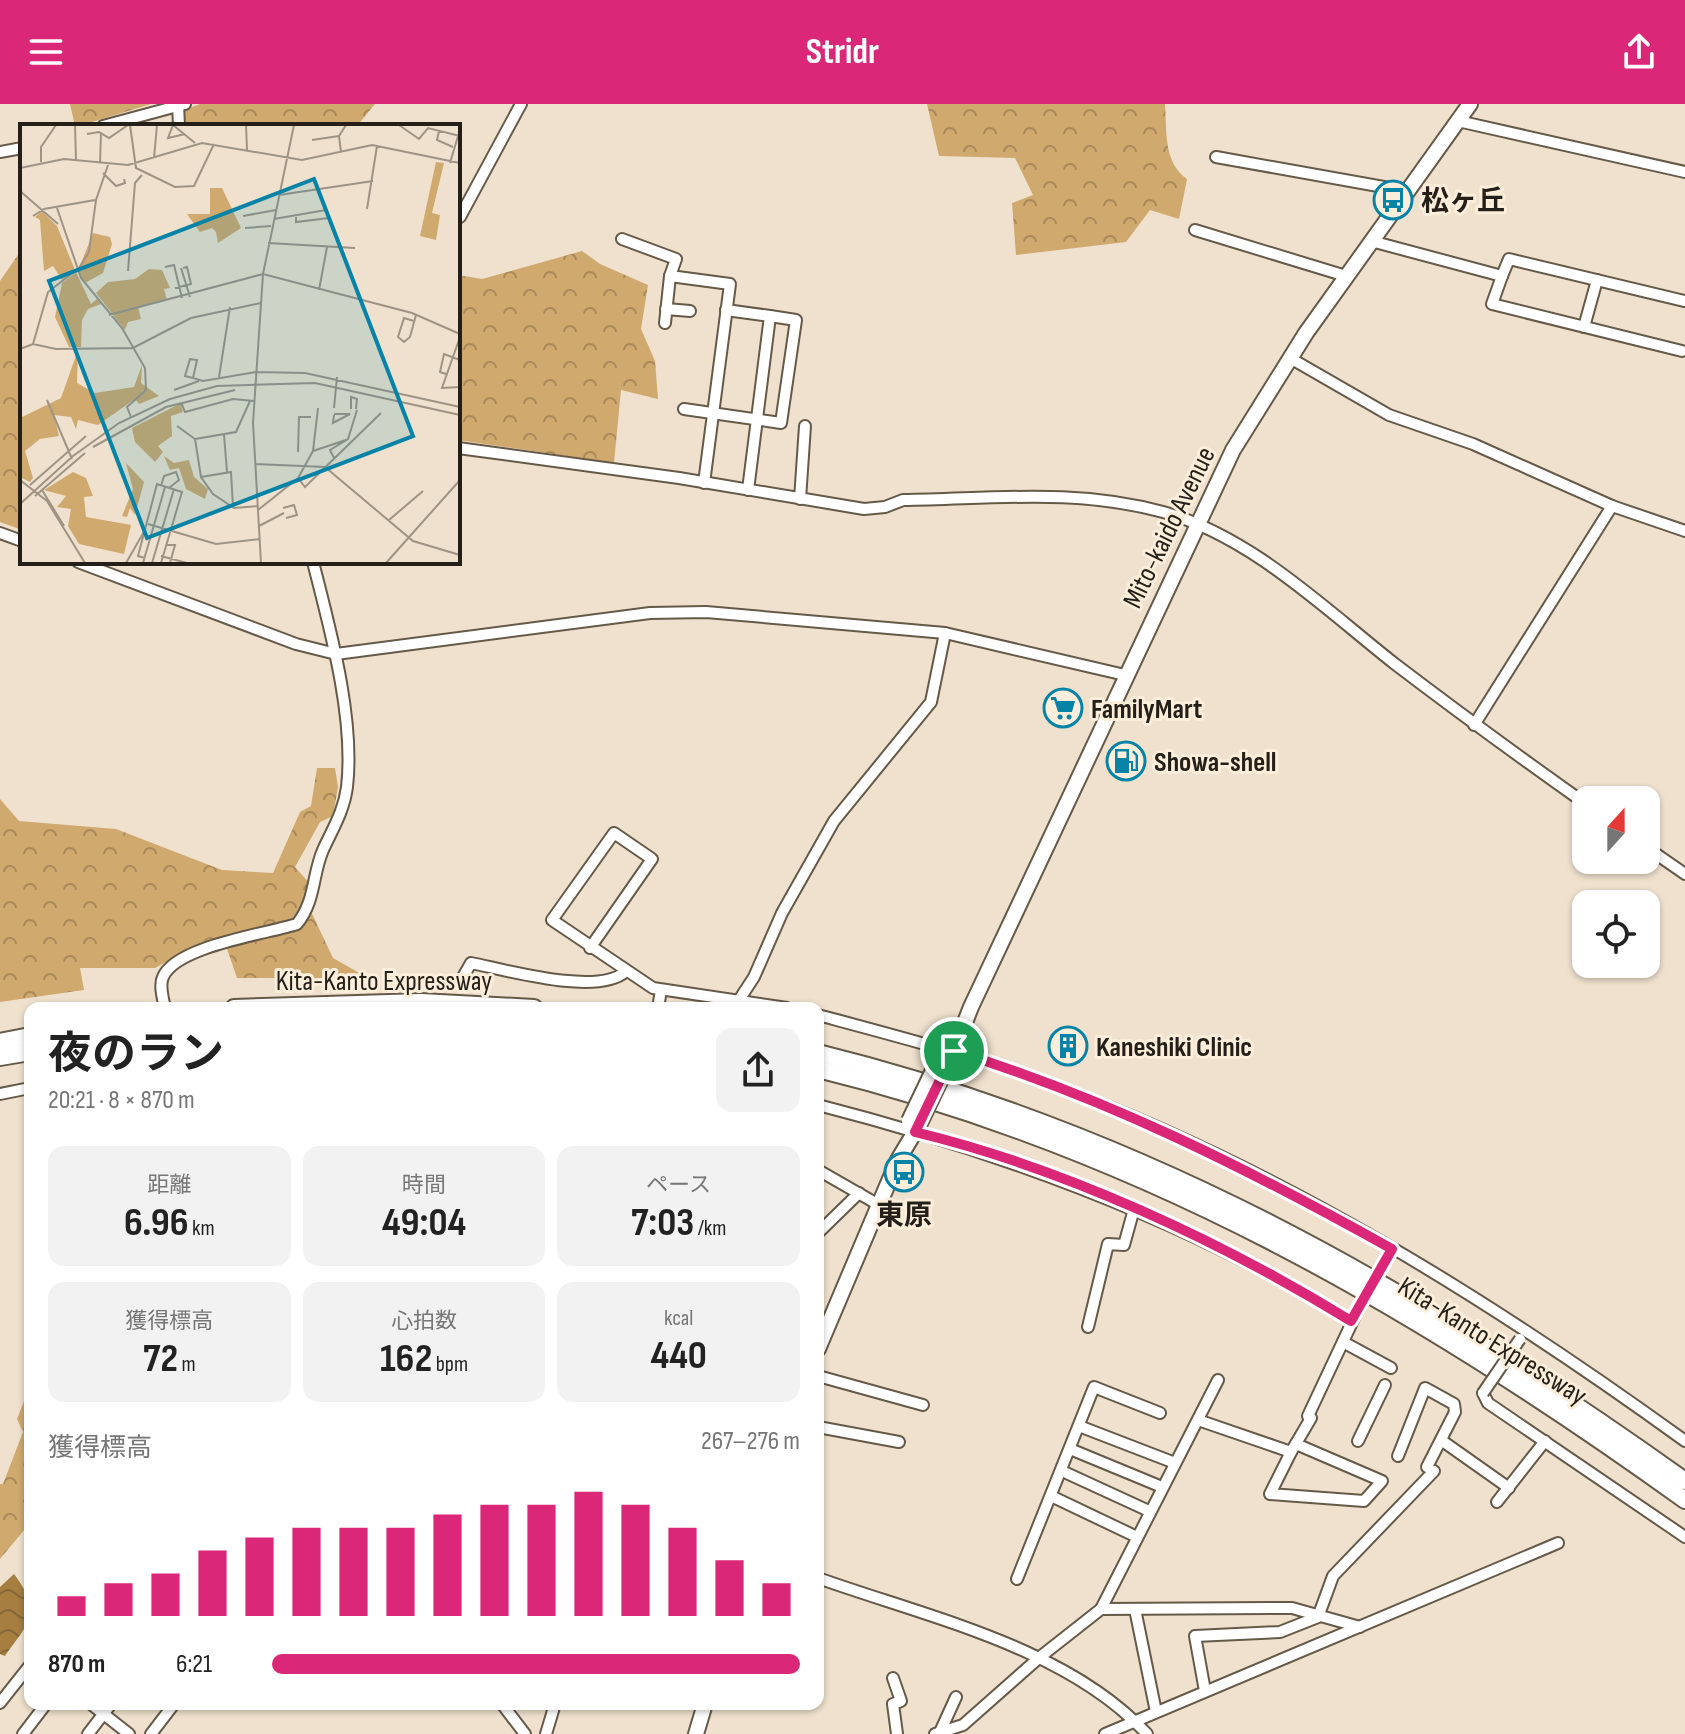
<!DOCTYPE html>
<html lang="ja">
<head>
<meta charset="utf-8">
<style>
	body { margin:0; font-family:"Sofia Sans Condensed","Noto Sans JP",sans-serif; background:#f2f2f2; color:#222; height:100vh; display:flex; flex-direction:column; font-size:30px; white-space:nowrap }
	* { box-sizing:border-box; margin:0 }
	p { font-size:26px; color:#767676 }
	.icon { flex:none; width:44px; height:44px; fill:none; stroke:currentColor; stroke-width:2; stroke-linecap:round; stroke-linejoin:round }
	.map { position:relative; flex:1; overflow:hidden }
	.panel { position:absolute; left:24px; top:898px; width:800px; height:708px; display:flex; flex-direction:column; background:#fff; border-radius:16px; box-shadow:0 2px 6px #0004 }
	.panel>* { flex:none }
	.needle { width:52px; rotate:21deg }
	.tools { position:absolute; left:1572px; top:682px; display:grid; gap:16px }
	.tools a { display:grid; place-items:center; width:88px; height:88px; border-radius:16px; background:#fff; box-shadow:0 2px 6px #0004; font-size:40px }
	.pin { position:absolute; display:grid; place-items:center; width:68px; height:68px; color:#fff; margin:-34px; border:4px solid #fff; border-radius:50%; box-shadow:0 2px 8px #0007 }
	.round { display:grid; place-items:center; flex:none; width:84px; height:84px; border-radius:16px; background:#f2f2f2 }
	.head { display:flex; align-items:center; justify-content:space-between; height:136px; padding:0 24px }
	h1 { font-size:44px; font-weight:700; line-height:60px }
	.figures { display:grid; grid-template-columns:repeat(3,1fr); gap:12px; height:136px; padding:8px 24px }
	.figures div { display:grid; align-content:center; border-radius:16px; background:#f2f2f2; text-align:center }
	.figures b { font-size:40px; font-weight:700 }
	.figures small { font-size:22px; font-weight:400 }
	.figures p { font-size:22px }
	.chart { height:224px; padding:16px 24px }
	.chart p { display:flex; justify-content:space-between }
	.chart svg { width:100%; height:144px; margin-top:8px; stroke:#db2777; stroke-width:6 }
	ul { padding:0 24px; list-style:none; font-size:26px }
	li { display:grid; grid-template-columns:128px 96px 1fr; align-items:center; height:60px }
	li i { height:20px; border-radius:10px; background:#db2777 }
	header { display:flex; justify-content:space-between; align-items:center; height:104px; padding:0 24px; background:#db2777; color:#fff; font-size:36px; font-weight:700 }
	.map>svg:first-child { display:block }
</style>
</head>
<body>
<header><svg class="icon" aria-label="menu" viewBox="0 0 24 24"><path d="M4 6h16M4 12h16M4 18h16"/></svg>Stridr<svg class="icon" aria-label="share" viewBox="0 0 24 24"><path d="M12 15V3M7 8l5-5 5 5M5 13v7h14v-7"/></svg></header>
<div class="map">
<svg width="1685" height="1630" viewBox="0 0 1685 1630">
	<defs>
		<pattern id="forest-crowns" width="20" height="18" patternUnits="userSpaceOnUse" patternTransform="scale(2)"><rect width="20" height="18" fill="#d0a96e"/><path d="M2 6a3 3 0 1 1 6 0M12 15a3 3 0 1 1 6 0" fill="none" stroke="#a98959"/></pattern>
		<pattern id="water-waves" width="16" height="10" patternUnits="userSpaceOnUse" patternTransform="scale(2)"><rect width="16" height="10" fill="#a57e40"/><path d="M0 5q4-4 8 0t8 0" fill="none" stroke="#866735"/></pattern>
	</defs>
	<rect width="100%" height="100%" fill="#efe1cd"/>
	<g fill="url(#forest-crowns)">
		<path d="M70,0H151L79,22H75Z"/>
		<path d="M200,0H375L357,22H187L182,7Z"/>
		<path d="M927,0H1165C1167,27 1163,58 1187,75L1179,115L1150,106L1126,138L1016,151L1012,99L1033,91L1015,54L939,52Z"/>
		<path d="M22,145V426L0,418V177Z"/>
		<path d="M582,147L600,160L648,181L641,225L655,257L658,295L621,286L614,359L458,336V171L482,175Z"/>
		<path d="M317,664H335L338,683L333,712L320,718L295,763L310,780L306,797L333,854L368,874H237L224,836L184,848L155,864H80L84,886L0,898V695L19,717L116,725L222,766L273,769L300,708L311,702Z"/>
		<path d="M30,1255V1419L0,1455V1380H3L23,1328L17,1315L28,1287Z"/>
	</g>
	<path fill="url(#water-waves)" d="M14,1470C43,1509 30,1517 5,1552L0,1550V1483Z"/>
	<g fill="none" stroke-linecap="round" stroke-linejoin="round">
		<defs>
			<g id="minor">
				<path d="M178,0L179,22"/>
				<path d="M1458,17L1685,68"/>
				<path d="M103,22L185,0"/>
				<path d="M0,48L22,44"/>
				<path d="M1216,53L1406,87"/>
				<path d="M460,113L521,0"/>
				<path d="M1195,126L1346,172"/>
				<path d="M622,135L676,155L670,172L665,219"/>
				<path d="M1371,137L1502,172L1509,155L1684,197"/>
				<path d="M670,172L730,180L704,379"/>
				<path d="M1502,172L1492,200L1682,247"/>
				<path d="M666,205L690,207"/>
				<path d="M726,206L770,212L748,386"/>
				<path d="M1584,223L1597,176"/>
				<path d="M1290,254L1389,311L1473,340L1612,402L1685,427"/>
				<path d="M684,305L781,319L796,216L770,212"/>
				<path d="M458,344L679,374L864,405L885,403L903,396C994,395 1074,384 1163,408C1251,432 1325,505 1395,560C1458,608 1521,654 1586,700"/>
				<path d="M800,395L805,322"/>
				<path d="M0,429L22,437"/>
				<path d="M78,458L296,540L336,550L650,509L706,508L945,529L1125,571"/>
				<path d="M1474,621L1612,402"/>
				<path d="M1646,743L1685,770"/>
				<path d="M590,844L652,755L614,729L552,816L653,884L787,904"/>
				<path d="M463,873L471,859C506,866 597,892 625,868"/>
				<path d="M739,896L754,873L782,809L834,717L931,598L945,529"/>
				<path d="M165,904C163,895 159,881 163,873C176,842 266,830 297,820C316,796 312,771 323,746C333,724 344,707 347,683C355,614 330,525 313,458"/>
				<path d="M658,904L661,886"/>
				<path d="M818,911C900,933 981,954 1061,984C1284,1067 1493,1198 1685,1337"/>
				<path d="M0,990L30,984"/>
				<path d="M818,1001C1005,1049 1187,1116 1351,1217"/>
				<path d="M818,1066L879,1101"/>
				<path d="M818,1129L859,1089"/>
				<path d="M1088,1223L1108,1140L1124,1141L1134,1105"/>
				<path d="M1343,1238L1391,1264"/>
				<path d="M818,1272L923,1301"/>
				<path d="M1483,1289L1488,1299L1685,1433"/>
				<path d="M1308,1312L1355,1212"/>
				<path d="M1198,1316L1291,1348L1311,1314"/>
				<path d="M1079,1322L1175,1359"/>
				<path d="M818,1323L899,1338"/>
				<path d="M1441,1336L1509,1384"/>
				<path d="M1358,1337L1385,1281"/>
				<path d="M1070,1345L1162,1383"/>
				<path d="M1291,1348L1270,1390L1364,1397L1382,1377L1296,1340"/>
				<path d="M1398,1352L1425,1284L1454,1300L1455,1308L1427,1363"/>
				<path d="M1062,1367L1149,1407"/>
				<path d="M1051,1392L1137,1433"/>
				<path d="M1497,1398L1545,1337"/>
				<path d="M818,1474C927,1513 1067,1543 1147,1630"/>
				<path d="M1017,1475L1094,1283L1160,1309"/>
				<path d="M1101,1505L1218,1276"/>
				<path d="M1135,1505L1156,1608"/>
				<path d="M893,1574L901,1597L893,1600L897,1630"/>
				<path d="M1205,1587L1195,1532L1280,1528L1318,1513L1333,1472L1434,1367"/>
				<path d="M0,1599L30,1561"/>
				<path d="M91,1600L129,1630"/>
				<path d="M502,1600L525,1630"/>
				<path d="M940,1628L956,1593"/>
				<path d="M23,1630L46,1600"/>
				<path d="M88,1630L111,1600"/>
				<path d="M151,1630L174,1600"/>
				<path d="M546,1630L555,1600"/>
				<path d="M935,1630L963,1621L1040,1553L1101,1505L1292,1504L1360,1523"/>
				<path d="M1105,1630L1558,1439"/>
			</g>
			<g id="major">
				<path d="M951,954L971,903L1233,346L1306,229L1470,0"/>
				<path d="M818,1245L898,1056L919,1021"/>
				<path d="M696,1630L705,1600"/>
			</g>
			<g id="highway">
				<path d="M234,904L421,898L534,904"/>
				<path d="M0,938L30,932"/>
				<path d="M818,949C1143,1029 1415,1184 1685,1377"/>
				<path d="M0,953L30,948"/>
				<path d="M818,965C1141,1044 1417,1203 1685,1396"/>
			</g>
		</defs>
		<use href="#minor" stroke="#655948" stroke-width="14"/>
		<use href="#major" stroke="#655948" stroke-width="18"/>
		<use href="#highway" stroke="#655948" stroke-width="20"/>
		<use href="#minor" stroke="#fff" stroke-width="10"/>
		<use href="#major" stroke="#fff" stroke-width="14"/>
		<use href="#highway" stroke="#fff" stroke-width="16"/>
		<defs>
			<g id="minor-bridge">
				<path d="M1356,1210L1387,1153"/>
				<path d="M1483,1289L1520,1235"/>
			</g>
			<g id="major-bridge">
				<path d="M909,1017L941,950"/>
				<path d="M919,1021L951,954"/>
			</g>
		</defs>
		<use href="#minor-bridge" stroke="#655948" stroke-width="14" stroke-linecap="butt"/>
		<use href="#major-bridge" stroke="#655948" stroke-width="18" stroke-linecap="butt"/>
		<use href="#minor-bridge" stroke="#fff" stroke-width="10"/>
		<use href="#major-bridge" stroke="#fff" stroke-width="14"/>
	</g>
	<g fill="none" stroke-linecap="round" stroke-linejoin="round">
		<defs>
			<path id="route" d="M954,947C1108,994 1252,1067 1392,1145L1351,1217C1221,1137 1064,1064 915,1028Z"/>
		</defs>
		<use href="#route" stroke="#fff" stroke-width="16"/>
		<use href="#route" stroke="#db2777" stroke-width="10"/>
	</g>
	<defs>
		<symbol id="bus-ring" viewBox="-11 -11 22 22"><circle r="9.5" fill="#fceeda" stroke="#0783a8" stroke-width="1.5"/><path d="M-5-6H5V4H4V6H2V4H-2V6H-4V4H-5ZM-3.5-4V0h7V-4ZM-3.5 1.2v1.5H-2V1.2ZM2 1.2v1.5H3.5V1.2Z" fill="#0783a8"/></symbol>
		<symbol id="supermarket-ring" viewBox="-11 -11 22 22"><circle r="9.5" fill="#fceeda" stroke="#0783a8" stroke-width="1.5"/><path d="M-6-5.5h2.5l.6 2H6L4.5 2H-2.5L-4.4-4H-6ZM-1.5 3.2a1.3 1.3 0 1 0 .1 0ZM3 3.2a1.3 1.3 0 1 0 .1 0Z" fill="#0783a8"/></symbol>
		<symbol id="fuel-ring" viewBox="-11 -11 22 22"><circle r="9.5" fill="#fceeda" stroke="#0783a8" stroke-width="1.5"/><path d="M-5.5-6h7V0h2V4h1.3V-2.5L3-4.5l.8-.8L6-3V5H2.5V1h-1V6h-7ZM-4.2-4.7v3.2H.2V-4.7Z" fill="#0783a8"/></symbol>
		<symbol id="building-ring" viewBox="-11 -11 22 22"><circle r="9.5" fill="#fceeda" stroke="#0783a8" stroke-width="1.5"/><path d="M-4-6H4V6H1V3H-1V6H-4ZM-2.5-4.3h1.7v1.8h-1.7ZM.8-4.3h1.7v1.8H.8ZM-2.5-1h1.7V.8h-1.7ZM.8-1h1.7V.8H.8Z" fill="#0783a8"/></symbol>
	</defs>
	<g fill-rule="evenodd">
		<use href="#bus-ring" x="1371" y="74" width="44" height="44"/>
		<use href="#supermarket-ring" x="1041" y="582" width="44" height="44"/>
		<use href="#fuel-ring" x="1104" y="635" width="44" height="44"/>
		<use href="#building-ring" x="1046" y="920" width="44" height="44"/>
		<use href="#bus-ring" x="882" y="1046" width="44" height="44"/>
	</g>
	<g text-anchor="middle" stroke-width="6" stroke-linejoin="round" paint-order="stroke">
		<g font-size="28" font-weight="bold" fill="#241f18" stroke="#fceeda" text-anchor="start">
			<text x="1421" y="106">松ヶ丘</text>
			<text x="1091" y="614">FamilyMart</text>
			<text x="1154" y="667">Showa-shell</text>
			<text x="1096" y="952">Kaneshiki Clinic</text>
			<text x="904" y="1120" text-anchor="middle">東原</text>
		</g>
		<g font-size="28" fill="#241f18" stroke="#fceeda">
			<text transform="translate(1168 423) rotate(-64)" y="10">Mito-kaido Avenue</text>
			<text x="384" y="886">Kita-Kanto Expressway</text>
			<text transform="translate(1493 1236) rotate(32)" y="10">Kita-Kanto Expressway</text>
		</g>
	</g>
	<g transform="translate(20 20)">
		<rect width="440" height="440" fill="#efe1cd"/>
		<path d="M416,38L424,39L412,89L420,91L416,116L400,112Z" fill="#d0a96e"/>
		<path d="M190,64H202L221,104L198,119L196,108L192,104L180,108L167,90H190ZM22,87L37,102L55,146L42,156L33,142L24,147L20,96L15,93ZM73,109L90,113L92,120L83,149L65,159L58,147ZM129,145L142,146L150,164L144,165L147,176L118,183L121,195L108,198L105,206L76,169L88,158L115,155ZM56,148L71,180L78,174L81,180L68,185L62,196L61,223H49L35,193L42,159ZM58,226L57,259L75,269L114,263L122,241L121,259L139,272L119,280L115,275L78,301L58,296L56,305L51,293L34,291L39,312L20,315L5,327L13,354L10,358L0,353V294L41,274ZM161,279L163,288L151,292L152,312L138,322L143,328L135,338L115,318L112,304ZM144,332L154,339L169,336L174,353L188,365L185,375L166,365L159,344L150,346ZM106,339L124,358L115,391L110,384L107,393L102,392L113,365ZM53,348L66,354L73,372L64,373L66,393L111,401L104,430L59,420L48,402L51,385L37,383L46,372L24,366Z" fill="#d0a96e"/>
		<path fill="none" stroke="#9e9385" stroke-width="2" d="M55,1L56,37M110,1L116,44L155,63L174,62L194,20M153,1L148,14L165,10M153,1L175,19M226,1L227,26M379,1L399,15L408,4L440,12M419,7L417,16L433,23M67,10L79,8L89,14L108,1M292,16L319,12M321,28L319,12L326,1M134,34L137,1M21,38V23L36,1M430,39L438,12M80,40L81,9M0,44L44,35L108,41L182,19L282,36L352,21L440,39M83,49L96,62L105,59L104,55M0,67L38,100M259,71L353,57M37,84L61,154L102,204L125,244L126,266L107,283L111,293M347,85L357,22M13,92L24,85L75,76M223,92L256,86M276,93V98L309,94M254,95L306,86M225,104L251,102M248,119L335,124M145,143L154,141L162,174M161,144L170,173M108,147L115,59L122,51M155,164L171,160L167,143L163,144M299,166L307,123M89,191L243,150L392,189L440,210M394,197L384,194L378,213L384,218L390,213L396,191M440,213L422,264L440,263M13,220L28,168L59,144L69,128L76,76L88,41M0,225L13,220L36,225L113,224L171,194L241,179M426,250L420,248L424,230L440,236M199,253L210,183M173,254L177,236L170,235L165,252L173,254L183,257L236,248L285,249L440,283M154,266L179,257M27,276L52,335M161,278L165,288L213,275L234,277M314,284L317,253M331,285V273L337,275L336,285M314,291L313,299L330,290H314M157,302L175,315L181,353L193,370L214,384L238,382M204,311L207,348M175,315L216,308L230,277M73,323L146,283L215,266M293,327L326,316M278,328L279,293H291M314,334L310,326L328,315L337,286M235,340L305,343L393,417L440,431M181,353L211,348L213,383M278,354L285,363L361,289M0,356L27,377L65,439M10,361L66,312M141,362L144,352L156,348L159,356L149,364M22,366L44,402M15,372L65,329M0,380L53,332L99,299L150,275L197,262L295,259L440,291M263,384L274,381L277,391L266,394M238,386L278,354L293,327L298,284M369,396L403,367M128,400L196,420L240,415M239,402L264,389M147,421H155L150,439M141,432L167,439M125,434L118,432L137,360L162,368L141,439M106,439L125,406M123,439L145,363M132,439L154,365M241,439L233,299L243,150L274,1M366,439L440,356"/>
		<path fill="#0783a8" fill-opacity="0.15" stroke="#0783a8" stroke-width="4" d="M294,55L393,312L127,414L29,157Z"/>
		<rect width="440" height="440" fill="none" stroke="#241f18" stroke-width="4"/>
	</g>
</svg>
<div class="tools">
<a><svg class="needle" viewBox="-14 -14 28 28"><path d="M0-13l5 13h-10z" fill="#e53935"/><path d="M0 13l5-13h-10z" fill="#767676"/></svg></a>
<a><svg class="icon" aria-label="locate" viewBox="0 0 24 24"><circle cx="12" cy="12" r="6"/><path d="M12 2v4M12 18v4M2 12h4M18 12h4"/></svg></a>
</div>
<div class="pin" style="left:954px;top:947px;background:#1e9e55"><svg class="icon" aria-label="arrive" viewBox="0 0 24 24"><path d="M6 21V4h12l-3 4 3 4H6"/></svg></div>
<section class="panel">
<div class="head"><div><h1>夜のラン</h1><p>20:21 · 8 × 870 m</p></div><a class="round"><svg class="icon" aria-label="share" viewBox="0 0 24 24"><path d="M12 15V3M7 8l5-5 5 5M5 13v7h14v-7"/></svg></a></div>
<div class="figures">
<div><p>距離</p><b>6.96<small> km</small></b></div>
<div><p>時間</p><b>49:04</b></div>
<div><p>ペース</p><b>7:03<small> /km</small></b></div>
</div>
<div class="figures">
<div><p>獲得標高</p><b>72<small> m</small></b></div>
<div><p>心拍数</p><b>162<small> bpm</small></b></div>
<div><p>kcal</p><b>440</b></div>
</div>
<div class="chart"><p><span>獲得標高</span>267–276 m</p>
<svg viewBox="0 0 160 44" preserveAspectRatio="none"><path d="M5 44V38M15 44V34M25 44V31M35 44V24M45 44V20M55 44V17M65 44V17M75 44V17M85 44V13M95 44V10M105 44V10M115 44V6M125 44V10M135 44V17M145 44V27M155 44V34"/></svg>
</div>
<ul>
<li><b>870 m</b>6:21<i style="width:100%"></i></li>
</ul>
</section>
</div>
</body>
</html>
